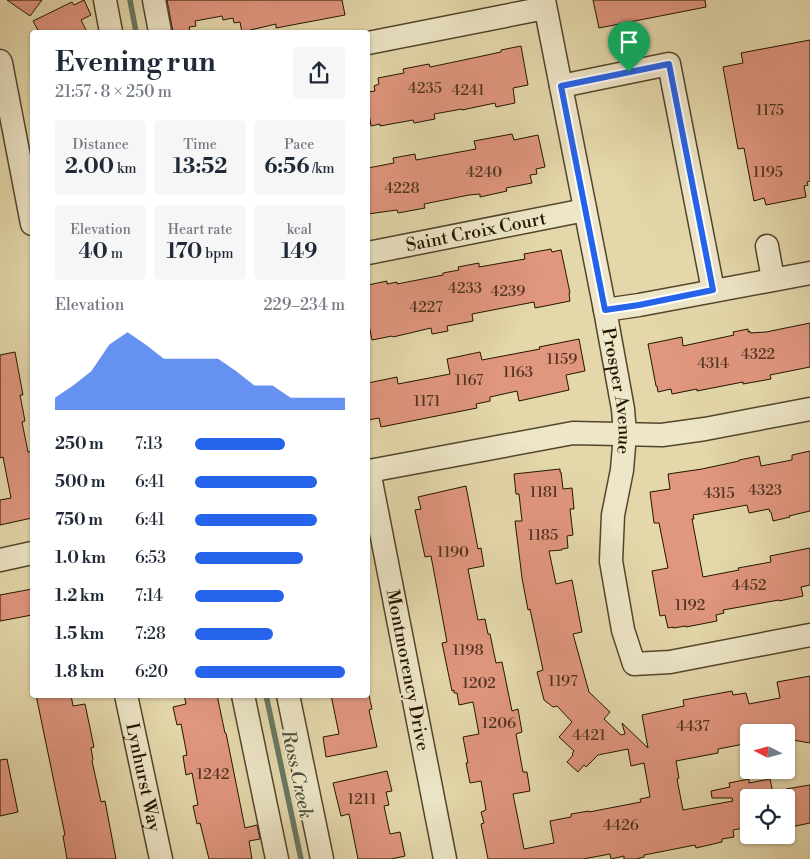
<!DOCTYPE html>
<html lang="en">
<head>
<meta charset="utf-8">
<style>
	body { margin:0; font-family:"Libre Bodoni",serif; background:#f6f6f7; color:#1f2937; height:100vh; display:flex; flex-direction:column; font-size:19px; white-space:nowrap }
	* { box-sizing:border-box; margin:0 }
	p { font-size:16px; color:#747a83 }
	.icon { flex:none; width:28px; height:28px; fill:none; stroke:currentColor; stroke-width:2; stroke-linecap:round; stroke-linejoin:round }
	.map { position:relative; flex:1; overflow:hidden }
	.details { position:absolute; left:30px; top:30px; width:340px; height:668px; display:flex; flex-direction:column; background:#fff; border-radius:5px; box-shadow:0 1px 4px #0004 }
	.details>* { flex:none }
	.needle { width:32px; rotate:276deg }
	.buttons { position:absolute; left:740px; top:724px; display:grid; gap:10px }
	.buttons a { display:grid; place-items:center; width:55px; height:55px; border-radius:5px; background:#fff; box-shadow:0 1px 4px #0004; font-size:25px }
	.pin { position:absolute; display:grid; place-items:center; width:42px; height:42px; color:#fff; margin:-51px -21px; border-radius:50% 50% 50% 0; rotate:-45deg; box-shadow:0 0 5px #0007 }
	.pin .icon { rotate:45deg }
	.round { display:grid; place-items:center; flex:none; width:52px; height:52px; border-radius:5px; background:#f6f6f7 }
	.summary { display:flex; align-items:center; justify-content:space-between; height:85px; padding:0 25px }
	h1 { font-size:28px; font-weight:700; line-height:38px }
	.figures { display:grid; grid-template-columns:repeat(3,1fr); gap:8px; height:85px; padding:5px 25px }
	.figures div { display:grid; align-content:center; border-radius:5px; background:#f6f6f7; text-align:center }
	.figures b { font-size:21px; font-weight:700 }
	.figures small { font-size:14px; font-weight:400 }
	.figures p { font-size:14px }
	.chart { height:140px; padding:10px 25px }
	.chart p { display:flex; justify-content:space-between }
	.chart svg { width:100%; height:90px; margin-top:5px; fill:#2563eb; opacity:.7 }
	ul { padding:0 25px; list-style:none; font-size:16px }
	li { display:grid; grid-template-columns:80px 60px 1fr; align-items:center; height:38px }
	li i { height:12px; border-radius:6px; background:#2563eb }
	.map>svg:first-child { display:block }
</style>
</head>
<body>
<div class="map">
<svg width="810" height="859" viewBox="0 0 810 859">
	<rect width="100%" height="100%" fill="#e4d8ab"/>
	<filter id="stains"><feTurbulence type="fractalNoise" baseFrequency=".004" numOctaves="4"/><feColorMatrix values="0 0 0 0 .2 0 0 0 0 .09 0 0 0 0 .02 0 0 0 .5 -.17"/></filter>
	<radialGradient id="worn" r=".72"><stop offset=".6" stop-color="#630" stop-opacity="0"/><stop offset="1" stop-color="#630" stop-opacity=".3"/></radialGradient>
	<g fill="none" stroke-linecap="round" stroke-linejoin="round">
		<g stroke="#687863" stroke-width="5.5">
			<path d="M130,0L136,32"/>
			<path d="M266,695L301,859"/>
		</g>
	</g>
	<g fill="#e0967f" stroke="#231400">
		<path d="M7,0H42L30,16Z"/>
		<path d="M84,0L91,15L81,20L87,32H39L33,21L72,2L74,5Z"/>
		<path d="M167,0H342L345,15L276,28V24L242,32L240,22L234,23L233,18L223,20L222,16L195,21L196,26L189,27L190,32H173Z"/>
		<path d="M593,0H705L706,7L599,28Z"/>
		<path d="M810,40V181L807,182L808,185L804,186L806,197L766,205L764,198L754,201L744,148L738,149L723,67L743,63L741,53Z"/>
		<path d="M521,46L528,85L513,88L515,103L496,107L495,103L462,110V109L434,114L435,119L414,123L413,120L380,126V124L371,126L368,107V92L375,91L374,86L379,84L378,78L404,73L403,69L429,64L430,67L459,61L501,52V50Z"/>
		<path d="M512,134L514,140L538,135L545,167L536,169L537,174L530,175L532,183L506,188L507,191L480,197V194L469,195L424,204L425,208L398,213L397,210L368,214V168L394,163L393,158L415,154L416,160L476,149L474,141Z"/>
		<path d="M551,249L552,252L561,250L570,293H569L570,301L535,308L534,302L472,314L473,321L447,326L448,331L432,334L431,328L393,337L392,336L372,340L368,320V285L387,281V284L397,282V284L443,275V273L459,270L458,267L479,263V267L525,259L524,254Z"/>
		<path d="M810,323V367L770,375L771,379L743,384V382L697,391V389L672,394L671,389L658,392L657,386H656L648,344L682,337L683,346L734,335L733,332L748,329V332L750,331V333L766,332Z"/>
		<path d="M579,339L585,371L566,375L569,390L519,401L517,391L490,397V401L476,404L477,408L381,427L379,418L368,420V383L397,377L398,384L450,374L447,359L480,352L482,360L540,349L539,347Z"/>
		<path d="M15,352L23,395H20L25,421L22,422L28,452L32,451V518L0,525V500L11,498L3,457L0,458V355Z"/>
		<path d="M810,451V511L789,516L790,517L773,521L771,512H770L769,509L749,513L747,505L693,515L694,519H692L703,577L739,570L738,568L771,562L770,556L810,548V585L801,587L803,596L779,601V600L723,610L724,613L716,615L717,621L686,627V626L673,628V627L668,628L665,615L660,616L652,571L668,568L659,523H654L650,492L670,489L668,474L702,469L739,461V460L759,456L761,466L792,460V455Z"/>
		<path d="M560,469V472H561L563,489L572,488L574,509H570L573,535L567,536L568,548L562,549V550L549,551L556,584L572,580L582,632L573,634L589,692L610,712L604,719L621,735L625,734L622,723L648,748L642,715L684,706L683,700L732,691L733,695L746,693L749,704L780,698L777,682L810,676V743L787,739L786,738V732H749V743L718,749V753L676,761L679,778L677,779L683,810L733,801L732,798H712L711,791L730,787L729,783L749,779V783L770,779L774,798H749V827L733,830L734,837L722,839V842L696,848L695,845L644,855V857L636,859H624V856L611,859L610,854L583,859H488L481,824L484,823L481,812L486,810L481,781L470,783L466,763H468L463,737L479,734L473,702L459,705L457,693H454V690L452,691L442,643L447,642L431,556L425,557L415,510L421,509L418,497L466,486L478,549L481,548L484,566L468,569L478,620L485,619L488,634H490L496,663L502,662L512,711L518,709L522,732L516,734L523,772H527L530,791L513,794L524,849L554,843L550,821L571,817V814L589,811V812L641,802L640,799L650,797L644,763L631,766L628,749L598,755L586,767L584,765L578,772L567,762L573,755L572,754L574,751L559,737L572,722L557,706L553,707L544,700L537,672L543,670L530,609L528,610L522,578L515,521H522L519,494H516L514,474Z"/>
		<path d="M32,589V615L0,621V595Z"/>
		<path d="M36,695H71L73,706L85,704L94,747L91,748L93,760L92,761L101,802L105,801L116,859H67L63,836L65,835Z"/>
		<path d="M184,695H217L225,733H226L245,828L257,825L260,839L249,841L252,859H209L200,823L197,824L193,806L198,805L192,773L186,775L183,756L187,755L181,724L177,725L173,707L186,704Z"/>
		<path d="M331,695H369L372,709L369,710L377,747L326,757L323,737L339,734Z"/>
		<path d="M7,759L18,812L0,816V760Z"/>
		<path d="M387,771L392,791L386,792L389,805L384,806L390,834L400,832L405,856L391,859H358L349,814L341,816L333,783Z"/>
		<path d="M810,785V823L786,828V789Z"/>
	</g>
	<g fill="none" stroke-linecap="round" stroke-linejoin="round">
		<defs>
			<g id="minor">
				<path d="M105,0L111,32"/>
				<path d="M154,0L160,32"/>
				<path id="s1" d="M544,0L605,310L623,409L625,434L622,470L613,515L611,561L623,630L634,664L670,662L810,635"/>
				<path d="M368,43L545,8"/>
				<path d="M0,61L1,63L32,224"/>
				<path d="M561,86L669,64L713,290"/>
				<path d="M767,246L773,279"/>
				<path id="s2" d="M368,253L585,210"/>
				<path d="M605,310L639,305L810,273"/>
				<path d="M0,560L32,553"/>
				<path id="s3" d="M126,695L161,859"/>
				<path d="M243,695L277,859"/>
				<path d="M288,695L322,859"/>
				<path d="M445,859L369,471L573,433L662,435L705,429L810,409"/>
			</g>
		</defs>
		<use href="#minor" stroke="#53452b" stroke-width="25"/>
		<use href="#minor" stroke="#ede6c8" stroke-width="22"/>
	</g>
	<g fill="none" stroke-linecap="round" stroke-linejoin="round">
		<defs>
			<path id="route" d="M669,64L713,290L639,305L605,310L561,86Z"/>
		</defs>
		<use href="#route" stroke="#fff" stroke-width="10"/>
		<use href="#route" stroke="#2563eb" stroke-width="6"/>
	</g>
	<g text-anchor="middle" stroke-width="4" stroke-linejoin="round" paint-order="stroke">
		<g font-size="15" fill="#523420">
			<text x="425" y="93">4235</text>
			<text x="468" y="95">4241</text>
			<text x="770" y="115">1175</text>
			<text x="484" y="177">4240</text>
			<text x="768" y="177">1195</text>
			<text x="402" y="193">4228</text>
			<text x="465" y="293">4233</text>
			<text x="508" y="296">4239</text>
			<text x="426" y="312">4227</text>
			<text x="758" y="359">4322</text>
			<text x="562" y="364">1159</text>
			<text x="713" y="368">4314</text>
			<text x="518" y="377">1163</text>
			<text x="469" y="385">1167</text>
			<text x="427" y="406">1171</text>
			<text x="765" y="495">4323</text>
			<text x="544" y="497">1181</text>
			<text x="719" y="498">4315</text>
			<text x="543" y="540">1185</text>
			<text x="453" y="557">1190</text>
			<text x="749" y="590">4452</text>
			<text x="690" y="610">1192</text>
			<text x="468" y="655">1198</text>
			<text x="563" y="686">1197</text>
			<text x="479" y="688">1202</text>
			<text x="499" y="728">1206</text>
			<text x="693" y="731">4437</text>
			<text x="589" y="740">4421</text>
			<text x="213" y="779">1242</text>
			<text x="362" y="804">1211</text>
			<text x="621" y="830">4426</text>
		</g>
		<g font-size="18" fill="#231400" stroke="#ede6c8">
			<text dy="6" stroke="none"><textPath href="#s2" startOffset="110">Saint Croix Court</textPath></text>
			<text dy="6" stroke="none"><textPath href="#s1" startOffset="398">Prosper Avenue</textPath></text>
			<text transform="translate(408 670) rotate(79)" y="6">Montmorency Drive</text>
			<text dy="6" stroke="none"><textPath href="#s3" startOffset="84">Lynhurst Way</textPath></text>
		</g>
		<g font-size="19" font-style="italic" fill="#4b4e3a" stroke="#ede6c8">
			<text transform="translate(298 774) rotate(78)" y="7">Ross Creek</text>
		</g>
	</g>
	<rect width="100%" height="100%" filter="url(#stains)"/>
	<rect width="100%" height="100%" fill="url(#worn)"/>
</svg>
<div class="buttons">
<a><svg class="needle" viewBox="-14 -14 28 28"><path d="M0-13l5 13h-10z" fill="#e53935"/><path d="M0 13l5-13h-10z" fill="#747a83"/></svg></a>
<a><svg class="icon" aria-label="locate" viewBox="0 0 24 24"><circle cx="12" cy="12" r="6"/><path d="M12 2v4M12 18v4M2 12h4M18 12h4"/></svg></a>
</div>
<div class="pin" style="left:629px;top:72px;background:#1e9e55"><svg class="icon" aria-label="arrive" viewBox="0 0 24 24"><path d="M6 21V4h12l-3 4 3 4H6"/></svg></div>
<section class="details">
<div class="summary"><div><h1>Evening run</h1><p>21:57 · 8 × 250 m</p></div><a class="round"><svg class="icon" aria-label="share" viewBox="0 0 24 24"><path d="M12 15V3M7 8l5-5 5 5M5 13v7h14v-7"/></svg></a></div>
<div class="figures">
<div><p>Distance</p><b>2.00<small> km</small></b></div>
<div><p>Time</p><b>13:52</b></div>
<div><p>Pace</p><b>6:56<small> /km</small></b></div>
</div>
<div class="figures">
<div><p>Elevation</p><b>40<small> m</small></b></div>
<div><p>Heart rate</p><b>170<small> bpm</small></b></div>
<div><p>kcal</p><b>149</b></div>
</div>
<div class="chart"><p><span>Elevation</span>229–234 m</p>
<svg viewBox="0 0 160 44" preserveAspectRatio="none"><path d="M0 44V38L10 32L20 25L30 12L40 6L50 12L60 19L70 19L80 19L90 19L100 25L110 32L120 32L130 38L140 38L150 38L160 38V44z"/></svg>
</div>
<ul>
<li><b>250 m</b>7:13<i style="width:60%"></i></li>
<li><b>500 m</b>6:41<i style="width:81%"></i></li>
<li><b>750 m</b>6:41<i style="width:81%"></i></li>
<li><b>1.0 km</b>6:53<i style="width:72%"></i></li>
<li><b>1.2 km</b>7:14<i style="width:59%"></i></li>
<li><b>1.5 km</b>7:28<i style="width:52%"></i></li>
<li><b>1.8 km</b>6:20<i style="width:100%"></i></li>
</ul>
</section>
</div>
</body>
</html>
